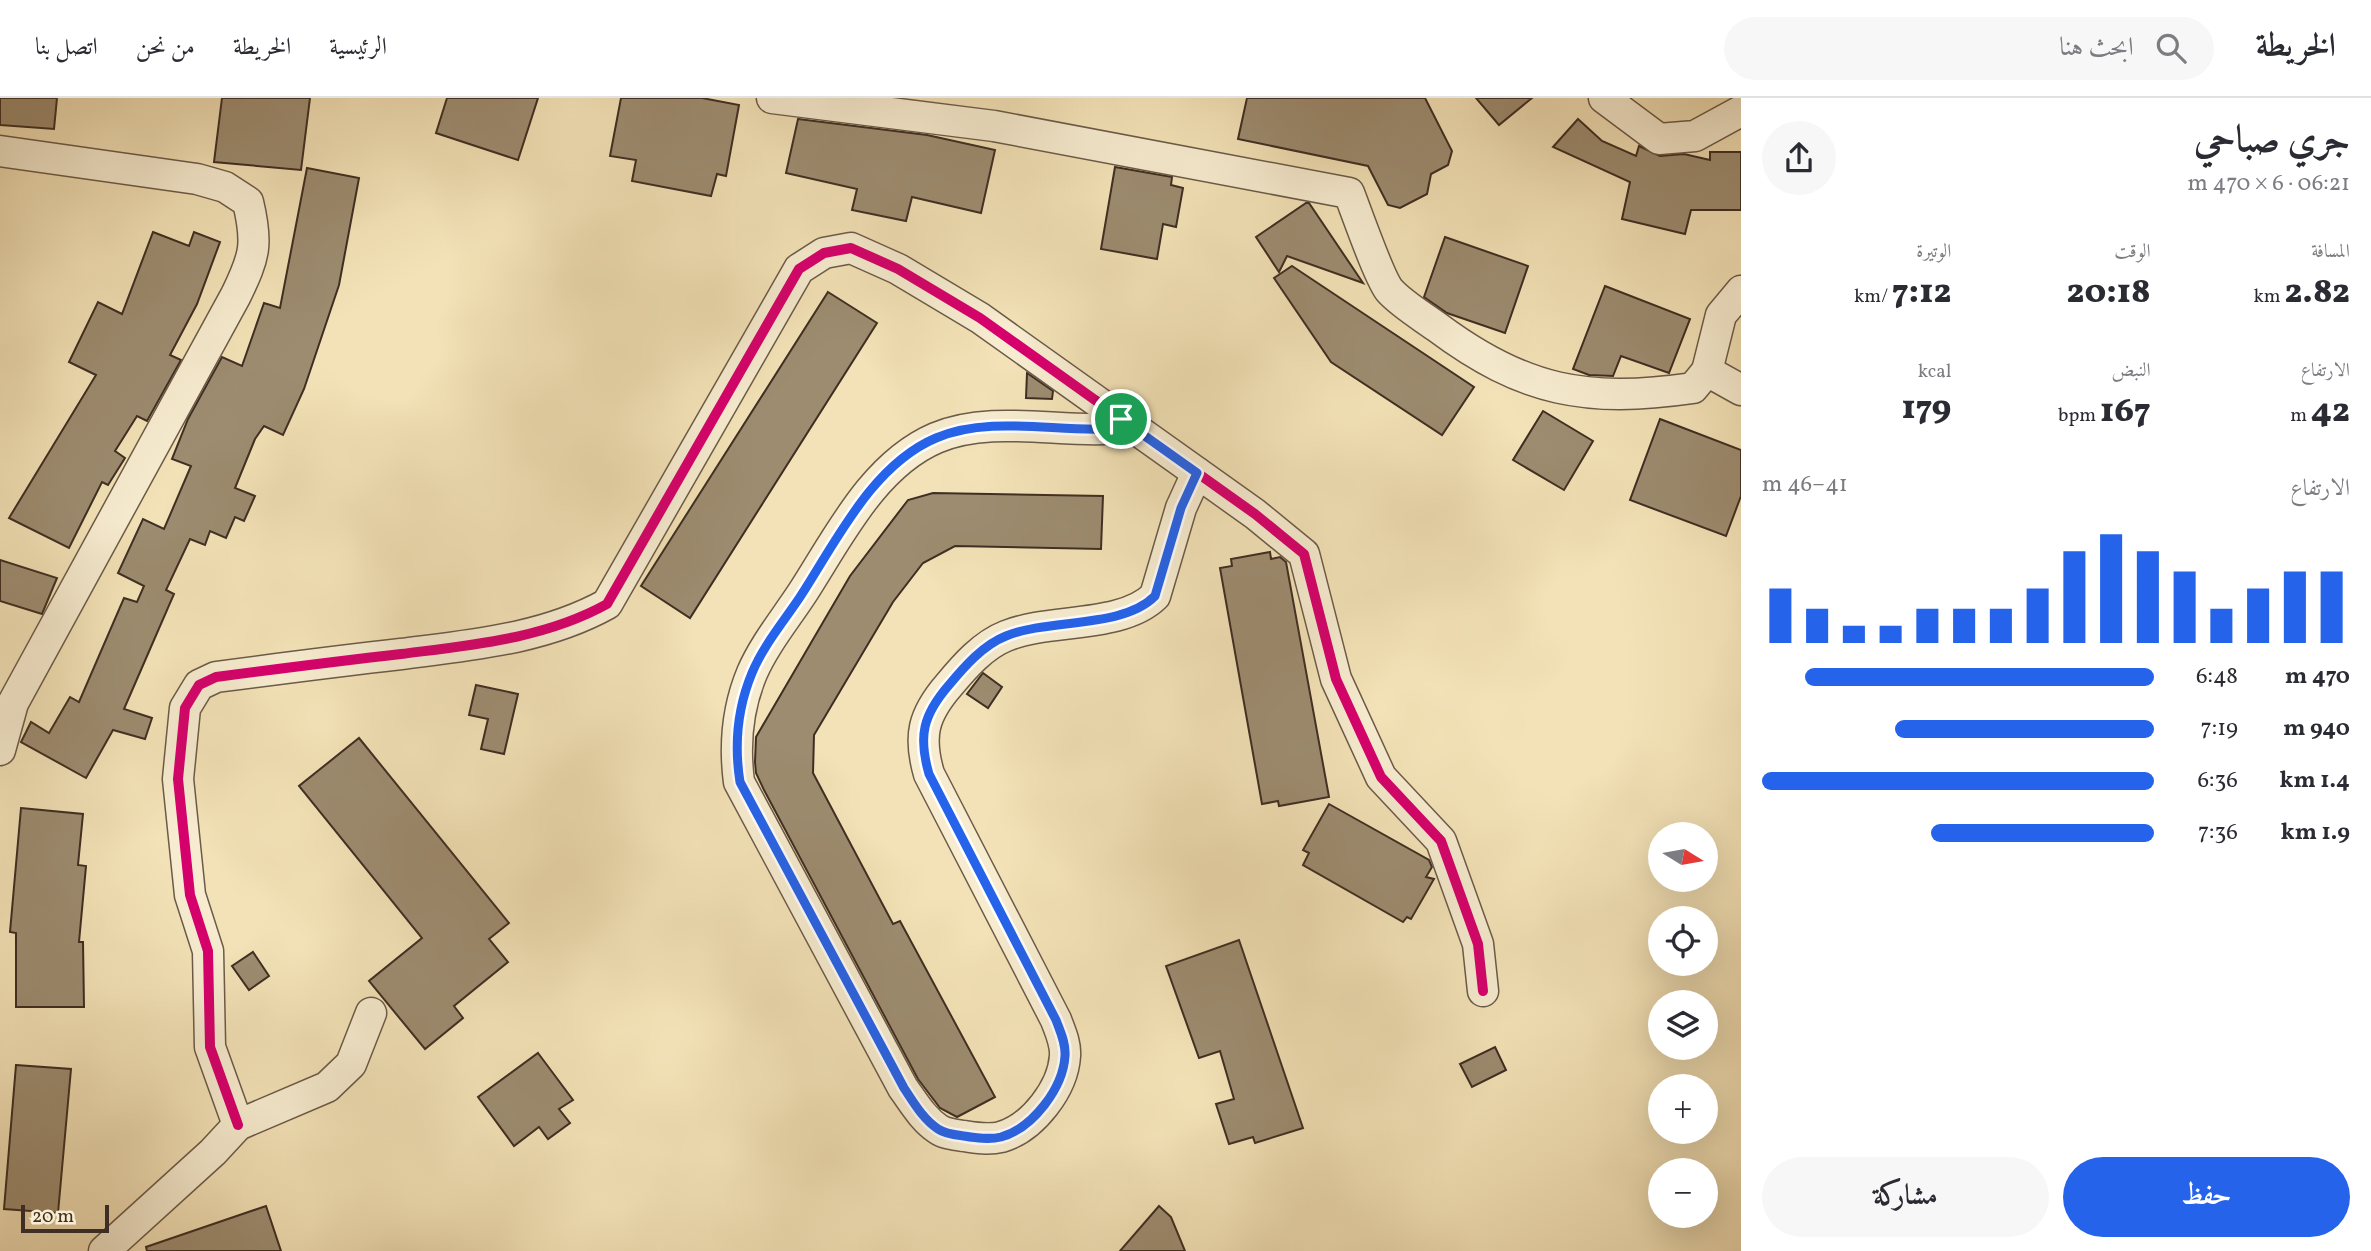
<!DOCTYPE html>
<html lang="ar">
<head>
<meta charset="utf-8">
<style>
	body { margin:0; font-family:Vollkorn,Amiri,serif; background:#f7f7f7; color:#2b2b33; direction:rtl; height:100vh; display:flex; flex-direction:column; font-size:26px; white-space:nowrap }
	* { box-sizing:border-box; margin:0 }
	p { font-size:23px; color:#7c7c81 }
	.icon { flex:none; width:38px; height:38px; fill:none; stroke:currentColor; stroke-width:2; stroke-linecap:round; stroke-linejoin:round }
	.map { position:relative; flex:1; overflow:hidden; direction:ltr }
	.sheet { display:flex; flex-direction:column; background:#fff; width:630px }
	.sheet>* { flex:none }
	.needle { width:46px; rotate:101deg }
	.tools { position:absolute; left:1648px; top:724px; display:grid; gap:14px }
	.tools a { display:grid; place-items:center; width:70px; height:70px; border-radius:50%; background:#fff; box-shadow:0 7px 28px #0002; font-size:35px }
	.scale { position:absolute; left:21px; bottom:18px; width:88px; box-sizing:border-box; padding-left:7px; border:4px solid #3f2e23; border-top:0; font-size:19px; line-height:24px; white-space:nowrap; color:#3f2e23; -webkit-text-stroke:5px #f7ecd0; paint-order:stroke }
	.pin { position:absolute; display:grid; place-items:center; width:60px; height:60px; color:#fff; margin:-30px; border:4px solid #fff; border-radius:50%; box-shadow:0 2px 7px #0007 }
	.round { display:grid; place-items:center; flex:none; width:74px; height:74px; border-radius:37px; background:#f7f7f7 }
	.headline { display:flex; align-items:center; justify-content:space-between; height:119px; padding:0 21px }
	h1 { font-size:38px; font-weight:800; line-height:52px }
	.figures { display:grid; grid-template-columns:repeat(3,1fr); gap:10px; height:119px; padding:7px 21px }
	.figures div { display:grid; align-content:center }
	.figures b { font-size:35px; font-weight:800 }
	.figures small { font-size:19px; font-weight:400 }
	.figures p { font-size:19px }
	.chart { height:196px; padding:14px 21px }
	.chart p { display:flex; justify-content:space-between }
	.chart svg { width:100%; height:126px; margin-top:7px; stroke:#2563eb; stroke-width:6 }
	.button { display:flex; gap:14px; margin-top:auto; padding:14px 21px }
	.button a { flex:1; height:80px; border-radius:42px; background:#2563eb; color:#fff; font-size:28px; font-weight:800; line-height:80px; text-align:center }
	.button a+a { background:#f7f7f7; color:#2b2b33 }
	ul { padding:0 21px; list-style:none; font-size:23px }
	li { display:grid; grid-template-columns:112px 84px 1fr; align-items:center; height:52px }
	li i { height:18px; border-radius:9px; background:#2563eb }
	header { display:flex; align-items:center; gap:42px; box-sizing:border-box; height:98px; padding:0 35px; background:#fff; border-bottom:2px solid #e1e1e2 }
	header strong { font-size:33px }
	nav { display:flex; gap:38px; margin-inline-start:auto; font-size:24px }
	.search { width:490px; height:63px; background:#f7f7f7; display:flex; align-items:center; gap:18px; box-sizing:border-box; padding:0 24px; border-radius:38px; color:#7c7c81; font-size:26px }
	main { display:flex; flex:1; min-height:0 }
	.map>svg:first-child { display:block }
</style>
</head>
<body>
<header>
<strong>الخريطة</strong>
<div class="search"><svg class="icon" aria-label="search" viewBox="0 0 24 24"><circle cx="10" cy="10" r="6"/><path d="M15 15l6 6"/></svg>ابحث هنا</div>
<nav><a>الرئيسية</a><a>الخريطة</a><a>من نحن</a><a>اتصل بنا</a></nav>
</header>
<main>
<section class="sheet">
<div class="headline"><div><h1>جري صباحي</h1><p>06:21 · 6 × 470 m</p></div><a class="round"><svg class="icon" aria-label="share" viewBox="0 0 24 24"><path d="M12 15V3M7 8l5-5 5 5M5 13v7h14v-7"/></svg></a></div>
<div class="figures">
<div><p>المسافة</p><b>2.82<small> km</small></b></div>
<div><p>الوقت</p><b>20:18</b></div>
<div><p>الوتيرة</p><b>7:12<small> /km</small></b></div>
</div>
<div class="figures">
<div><p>الارتفاع</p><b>42<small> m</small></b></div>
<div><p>النبض</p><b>167<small> bpm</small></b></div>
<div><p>kcal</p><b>179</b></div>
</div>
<div class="chart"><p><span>الارتفاع</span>41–46 m</p>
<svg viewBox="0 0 160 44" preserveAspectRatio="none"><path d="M5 44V25M15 44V32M25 44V38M35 44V38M45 44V32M55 44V32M65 44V32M75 44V25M85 44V12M95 44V6M105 44V12M115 44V19M125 44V32M135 44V25M145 44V19M155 44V19"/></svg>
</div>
<ul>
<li><b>470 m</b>6:48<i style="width:89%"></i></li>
<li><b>940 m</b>7:19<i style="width:66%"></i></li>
<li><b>1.4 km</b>6:36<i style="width:100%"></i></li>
<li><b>1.9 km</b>7:36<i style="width:57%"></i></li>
</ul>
<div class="button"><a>حفظ</a><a>مشاركة</a></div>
</section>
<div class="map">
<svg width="1741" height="1153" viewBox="0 0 1741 1153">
	<rect width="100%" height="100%" fill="#f3e2b7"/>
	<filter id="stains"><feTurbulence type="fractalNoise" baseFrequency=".00286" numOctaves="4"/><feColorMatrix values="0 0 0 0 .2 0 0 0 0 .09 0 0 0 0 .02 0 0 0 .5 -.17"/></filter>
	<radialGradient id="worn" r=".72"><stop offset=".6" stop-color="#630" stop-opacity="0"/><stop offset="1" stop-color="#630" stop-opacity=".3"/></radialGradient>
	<g fill="#9d8c70" stroke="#3f2e23" stroke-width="2">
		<path d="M0,0H57L54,31L0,27Z"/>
		<path d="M222,0H310L301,72L214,64Z"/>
		<path d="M447,0H538L518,62L436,35Z"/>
		<path d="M621,0H702L739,7L726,78L717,76L711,98L632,83L636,62L610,58Z"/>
		<path d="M1247,0H1425L1452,53L1448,67L1431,76L1427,96L1400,110L1388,107L1368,68L1238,41Z"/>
		<path d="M1476,0H1532L1499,27Z"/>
		<path d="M798,21L927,37L995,52L981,115L912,99L906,123L852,112L857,91L786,75Z"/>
		<path d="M1578,21L1602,43L1636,58L1639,48L1660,58L1684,56L1710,62V54H1741V112H1691L1685,136L1622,121L1630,84L1553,49Z"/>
		<path d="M1115,69L1172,79L1171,87L1183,90L1176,129L1163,126L1157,161L1101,151Z"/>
		<path d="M307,70L359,80L339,187L304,291L283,337L264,328L255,341L235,390L255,398L244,423L235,419L226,440L210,433L205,447L190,441L166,492L174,496L124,611L152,620L145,641L113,632L86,680L21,644L31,624L49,635L70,599L79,604L124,500L137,504L144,488L118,475L143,421L164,431L191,368L172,361L188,321L222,259L242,268L264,205L280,210Z"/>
		<path d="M1306,105H1309L1363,185L1287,158L1279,174L1256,139Z"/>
		<path d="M153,134L189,148L194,134L220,144L197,206L170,257L181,262L147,323L137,318L115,353L125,360L108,387L102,384L69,450L9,420L96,277L69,264L98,204L122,216Z"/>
		<path d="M1445,139L1528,168L1505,235L1447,215L1424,199Z"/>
		<path d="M1292,168L1474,289L1442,337L1331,264L1274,180Z"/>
		<path d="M1605,188L1690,221L1669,275L1621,258L1613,278L1589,277L1573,271Z"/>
		<path d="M828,194L877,225L690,520L641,488Z"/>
		<path d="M1027,275L1053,293L1052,301L1026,300Z"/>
		<path d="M1543,313L1593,343L1564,392L1513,362Z"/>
		<path d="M1660,321L1741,352V398L1726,438L1630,402Z"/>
		<path d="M933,395L1103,398L1101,451L955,448L923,465L893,504L814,637L813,675L893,826L900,823L995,999L957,1019L940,1010L918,981L764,692L756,675L755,664L756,639L850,478L908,402Z"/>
		<path d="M1270,454L1271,461L1280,459L1286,464L1329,699L1279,708L1278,703L1262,706L1220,470L1232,468L1231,461Z"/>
		<path d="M0,462L57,480L42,516L0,503Z"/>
		<path d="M983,575L1002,589L988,610L967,596Z"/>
		<path d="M476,587L518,596L504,656L481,651L488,621L469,617Z"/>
		<path d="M359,640L509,825L489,841L508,864L454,908L463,920L425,951L369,883L422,840L299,688Z"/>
		<path d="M1329,706L1429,762L1432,769L1426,779L1434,781L1411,821L1407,819L1403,824L1303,767L1309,755L1303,752Z"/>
		<path d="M21,710L83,716L78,767L86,768L79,844H83L84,909H16V835L10,834Z"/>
		<path d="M1239,842L1303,1030L1255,1045L1253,1039L1229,1046L1216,1006L1234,1001L1220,953L1199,960L1166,868Z"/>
		<path d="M253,854L269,878L249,892L232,868Z"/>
		<path d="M1495,949L1506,972L1472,989L1460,966Z"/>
		<path d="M538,955L573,1002L559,1011L570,1025L548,1041L539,1029L514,1048L478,999Z"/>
		<path d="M16,967L71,971L58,1115L4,1111Z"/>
		<path d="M266,1108L281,1153H147L146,1149Z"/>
		<path d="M1159,1108L1171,1119L1185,1153H1120Z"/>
	</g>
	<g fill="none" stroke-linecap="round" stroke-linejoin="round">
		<defs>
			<g id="minor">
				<path d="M772,0L994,28L1349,95C1356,113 1380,182 1390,193C1403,207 1422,218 1437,229C1524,294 1587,305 1693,290L1707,273L1741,292"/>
				<path d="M1604,0L1659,41L1695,38L1741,13"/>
				<path d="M0,53L197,81L225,89L248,104C258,146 255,158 236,197L13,605L0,652"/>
				<path d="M1707,273L1721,217L1741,193"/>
				<path d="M1121,321L1104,331C1051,333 987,318 936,340C873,367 838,440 803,494C786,520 764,547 752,575C737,611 734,646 739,684L903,990C914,1005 923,1021 938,1031C945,1036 956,1037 964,1038C976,1040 989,1042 1001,1039C1033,1030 1063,990 1065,958C1066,945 1060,933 1056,922L929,676C918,638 923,617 949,587C964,569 983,547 1006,538C1050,520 1121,531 1155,498L1181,410L1197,375"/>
				<path d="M238,1027L210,949L208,853L190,797L178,681L185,610L199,587L216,579C277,571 339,563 401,556C471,547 544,541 607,506L799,171L824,155L851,150L898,171L980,220L1255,416L1304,456L1336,581L1381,679L1441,743L1478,846L1483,893"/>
				<path d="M104,1153L213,1054L238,1027L327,989L351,966L371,915"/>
			</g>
		</defs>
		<use href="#minor" stroke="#6c5b48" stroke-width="33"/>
		<use href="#minor" stroke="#f7ecd0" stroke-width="30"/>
		<defs>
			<path id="cycleway" d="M238,1027L210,949L208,853L190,797L178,681L185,610L199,587L216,579C277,571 339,563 401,556C471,547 544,541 607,506L799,171L824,155L851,150L898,171L980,220L1255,416L1304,456L1336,581L1381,679L1441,743L1478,846L1483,893"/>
		</defs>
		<use href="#cycleway" stroke="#f7ecd0" stroke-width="15"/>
		<use href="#cycleway" stroke="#d6006c" stroke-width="10"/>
	</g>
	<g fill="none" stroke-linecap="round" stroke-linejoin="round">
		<defs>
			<path id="route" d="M1121,321L1197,375L1181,410L1155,498C1122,531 1050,520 1006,538C983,547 964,569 949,587C923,617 918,638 929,676L1056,922C1060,933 1066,945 1065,958C1063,990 1033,1030 1001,1039C989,1042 976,1040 964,1038C956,1037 945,1036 938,1031C923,1021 914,1005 904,990L740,684C734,646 737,611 752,575C763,548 784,523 800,499C836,444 872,367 936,340C987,318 1051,333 1104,331Z"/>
		</defs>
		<use href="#route" stroke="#fff" stroke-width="14"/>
		<use href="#route" stroke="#2563eb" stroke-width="9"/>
	</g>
	<rect width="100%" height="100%" filter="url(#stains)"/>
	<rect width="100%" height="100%" fill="url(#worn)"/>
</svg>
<div class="tools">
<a><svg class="needle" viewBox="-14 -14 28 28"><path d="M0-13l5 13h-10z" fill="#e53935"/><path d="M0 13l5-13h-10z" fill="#7c7c81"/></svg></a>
<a><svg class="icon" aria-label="locate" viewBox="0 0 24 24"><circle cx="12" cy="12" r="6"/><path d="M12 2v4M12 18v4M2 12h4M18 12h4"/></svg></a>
<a><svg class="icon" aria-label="layers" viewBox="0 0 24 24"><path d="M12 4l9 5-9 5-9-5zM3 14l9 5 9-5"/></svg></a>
<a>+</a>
<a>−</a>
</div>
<div class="scale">20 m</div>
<div class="pin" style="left:1121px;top:321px;background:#1e9e55"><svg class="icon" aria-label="arrive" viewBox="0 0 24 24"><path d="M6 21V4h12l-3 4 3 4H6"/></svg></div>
</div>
</main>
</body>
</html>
